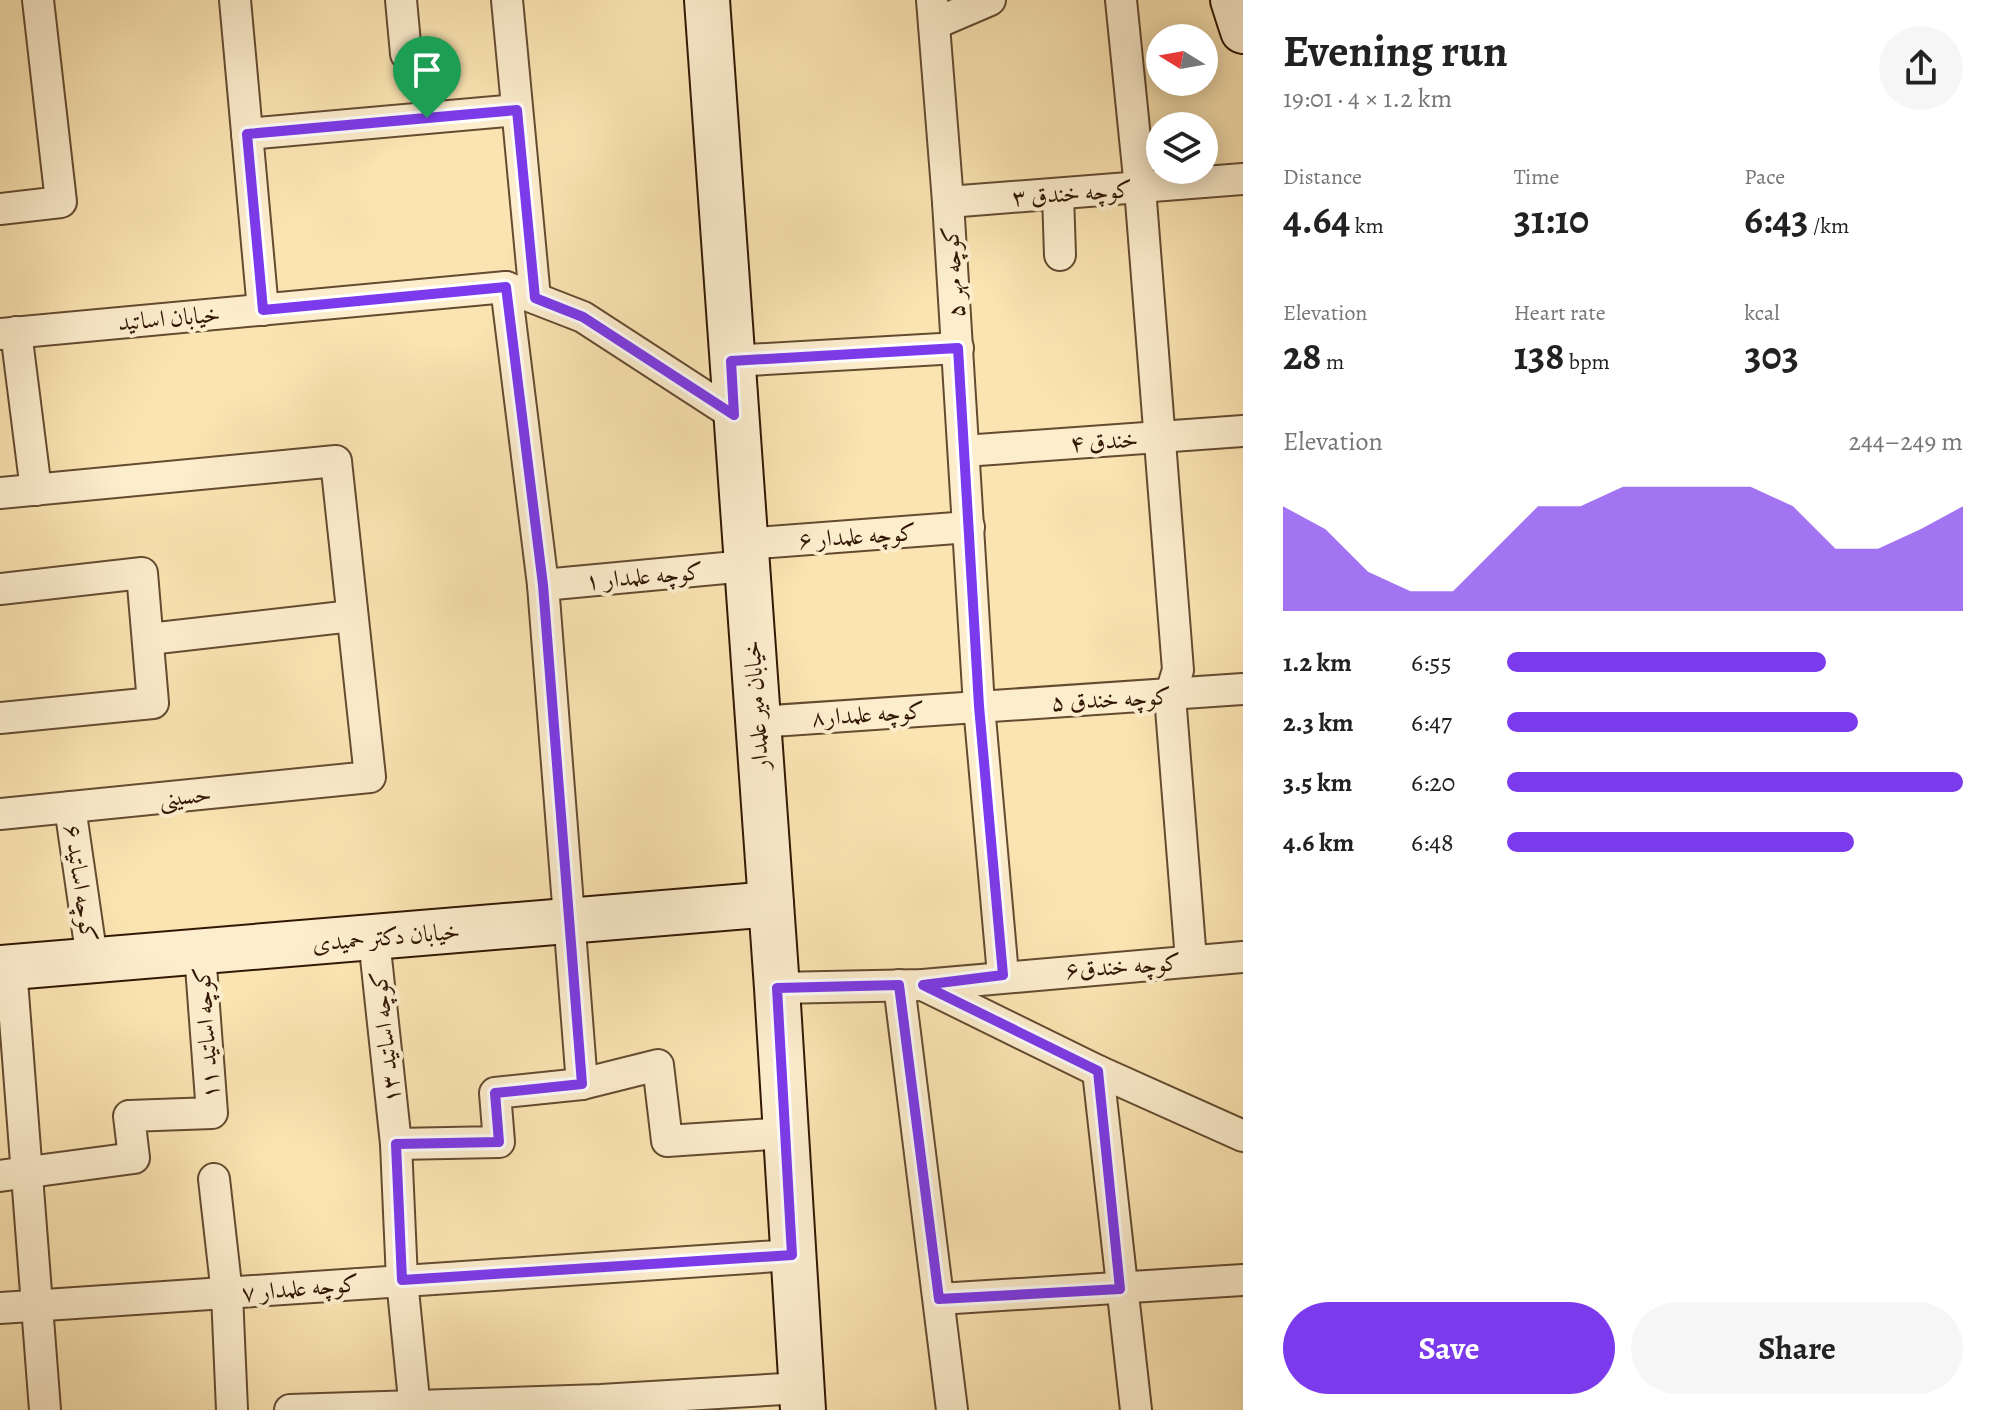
<!DOCTYPE html>
<html lang="en">
<head>
<meta charset="utf-8">
<style>
	body { margin:0; font-family:Alegreya,Amiri,serif; background:#f6f6f6; color:#222; height:100vh; display:flex; flex-direction:column; font-size:30px; white-space:nowrap }
	* { box-sizing:border-box; margin:0 }
	p { font-size:26px; color:#767676 }
	.icon { flex:none; width:44px; height:44px; fill:none; stroke:currentColor; stroke-width:2; stroke-linecap:round; stroke-linejoin:round }
	.map { position:relative; flex:1; overflow:hidden }
	.drawer { display:flex; flex-direction:column; background:#fff; width:760px }
	.drawer>* { flex:none }
	.needle { width:52px; rotate:281deg }
	.buttons { position:absolute; left:1146px; top:24px; display:grid; gap:16px }
	.buttons a { display:grid; place-items:center; width:72px; height:72px; border-radius:50%; background:#fff; box-shadow:0 4px 20px #0003; font-size:40px }
	.pin { position:absolute; display:grid; place-items:center; width:68px; height:68px; color:#fff; margin:-82px -34px; border-radius:50% 50% 50% 0; rotate:-45deg; box-shadow:0 0 8px #0007 }
	.pin .icon { rotate:45deg }
	.round { display:grid; place-items:center; flex:none; width:84px; height:84px; border-radius:42px; background:#f6f6f6 }
	.summary { display:flex; align-items:center; justify-content:space-between; height:136px; padding:0 40px }
	h1 { font-size:44px; font-weight:700; line-height:60px }
	.figures { display:grid; grid-template-columns:repeat(3,1fr); gap:12px; height:136px; padding:8px 40px }
	.figures div { display:grid; align-content:center }
	.figures b { font-size:40px; font-weight:700 }
	.figures small { font-size:22px; font-weight:400 }
	.figures p { font-size:22px }
	.chart { height:224px; padding:16px 40px }
	.chart p { display:flex; justify-content:space-between }
	.chart svg { width:100%; height:144px; margin-top:8px; fill:#7c3aed; opacity:.7 }
	.primary-button { display:flex; gap:16px; margin-top:auto; padding:16px 40px }
	.primary-button a { flex:1; height:92px; border-radius:48px; background:#7c3aed; color:#fff; font-size:32px; font-weight:700; line-height:92px; text-align:center }
	.primary-button a+a { background:#f6f6f6; color:#222 }
	ul { padding:0 40px; list-style:none; font-size:26px }
	li { display:grid; grid-template-columns:128px 96px 1fr; align-items:center; height:60px }
	li i { height:20px; border-radius:10px; background:#7c3aed }
	main { display:flex; flex:1; min-height:0 }
	.map>svg:first-child { display:block }
</style>
</head>
<body>
<main>
<div class="map">
<svg width="1243" height="1410" viewBox="0 0 1243 1410">
	<rect width="100%" height="100%" fill="#fae4b2"/>
	<filter id="stains"><feTurbulence type="fractalNoise" baseFrequency=".0025" numOctaves="4"/><feColorMatrix values="0 0 0 0 .2 0 0 0 0 .09 0 0 0 0 .02 0 0 0 .5 -.17"/></filter>
	<radialGradient id="worn" r=".72"><stop offset=".6" stop-color="#630" stop-opacity="0"/><stop offset="1" stop-color="#630" stop-opacity=".3"/></radialGradient>
	<g fill="none" stroke-linecap="round" stroke-linejoin="round">
		<defs>
			<g id="street">
				<path d="M235,0L263,310"/>
				<path d="M401,0L406,54"/>
				<path d="M507,0L535,298"/>
				<path d="M932,0L948,202L979,706L1003,975"/>
				<path d="M1121,0L1140,188L1178,670L1170,696L1191,960"/>
				<path d="M934,24L990,0"/>
				<path d="M247,134L517,110"/>
				<path d="M1058,195L1060,255"/>
				<path d="M948,202L1243,179"/>
				<path d="M0,209L61,202L38,0"/>
				<path d="M506,287L543,585L582,1084"/>
				<path d="M16,332L36,490"/>
				<path d="M0,334L506,287L583,317L734,415"/>
				<path d="M731,361L958,348"/>
				<path d="M964,451L1243,431"/>
				<path d="M0,493L336,461L370,777L0,814"/>
				<path d="M744,544L969,527"/>
				<path d="M543,585L746,566"/>
				<path d="M0,589L142,573L153,703L0,718"/>
				<path d="M149,639L352,616"/>
				<path d="M757,722L1243,689"/>
				<path d="M70,807L92,959"/>
				<path d="M374,939L396,1144L402,1280L415,1410"/>
				<path d="M11,967L45,1410"/>
				<path d="M899,985L952,1410"/>
				<path d="M923,985L1098,1071L1243,1136"/>
				<path d="M777,988L923,985L1243,957"/>
				<path d="M1098,1071L1136,1410"/>
				<path d="M396,1144L499,1142L495,1093L582,1084L658,1065L667,1141L785,1133"/>
				<path d="M0,1176L134,1158L129,1116L212,1113L200,953"/>
				<path d="M214,1179L227,1294L232,1410"/>
				<path d="M939,1299L1243,1280"/>
				<path d="M0,1308L792,1255"/>
				<path d="M290,1410L601,1400L801,1388"/>
			</g>
			<g id="secondary">
				<path d="M707,0L777,988L803,1410"/>
				<path d="M1233,0L1243,31"/>
				<path d="M0,968L771,904"/>
			</g>
		</defs>
		<use href="#street" stroke="#644b30" stroke-width="34"/>
		<use href="#secondary" stroke="#321804" stroke-width="48"/>
		<use href="#street" stroke="#fcedcd" stroke-width="30"/>
		<use href="#secondary" stroke="#fcedcd" stroke-width="44"/>
	</g>
	<g fill="none" stroke-linecap="round" stroke-linejoin="round">
		<defs>
			<path id="route" d="M517,110L535,298L583,317L734,415L731,361L958,348L979,706L1003,975L923,985L1098,1071L1120,1289L939,1299L899,985L777,988L792,1255L402,1280L396,1144L499,1142L495,1093L582,1084L543,585L506,287L263,310L247,134Z"/>
		</defs>
		<use href="#route" stroke="#fff" stroke-width="16"/>
		<use href="#route" stroke="#7c3aed" stroke-width="10"/>
	</g>
	<g text-anchor="middle" stroke-width="8" stroke-linejoin="round" paint-order="stroke">
		<g font-size="24" fill="#321804" stroke="#fcedcd">
			<text transform="translate(1072 193) rotate(-4)" y="8">کوچه خندق ۳</text>
			<text transform="translate(953 272) rotate(-94)" y="8">کوچه مهر ۵</text>
			<text transform="translate(169 318) rotate(-5)" y="8">خیابان اساتید</text>
			<text transform="translate(1104 441) rotate(-4)" y="8">خندق ۴</text>
			<text transform="translate(857 536) rotate(-4)" y="8">کوچه علمدار ۶</text>
			<text transform="translate(644 576) rotate(-5)" y="8">کوچه علمدار ۱</text>
			<text transform="translate(1111 699) rotate(-3)" y="8">کوچه خندق ۵</text>
			<text transform="translate(756 705) rotate(-94)" y="8">خیابان میر علمدار</text>
			<text transform="translate(868 714) rotate(-4)" y="8">کوچه علمدار۸</text>
			<text transform="translate(185 796) rotate(-6)" y="8">حسینی</text>
			<text transform="translate(81 883) rotate(82)" y="8">کوچه اساتید ۶</text>
			<text transform="translate(386 937) rotate(-5)" y="8">خیابان دکتر حمیدی</text>
			<text transform="translate(1123 966) rotate(-4)" y="8">کوچه خندق۶</text>
			<text transform="translate(206 1033) rotate(-94)" y="8">کوچه اساتید ۱۱</text>
			<text transform="translate(385 1037) rotate(-96)" y="8">کوچه اساتید ۱۳</text>
			<text transform="translate(300 1288) rotate(-5)" y="8">کوچه علمدار ۷</text>
		</g>
	</g>
	<rect width="100%" height="100%" filter="url(#stains)"/>
	<rect width="100%" height="100%" fill="url(#worn)"/>
</svg>
<div class="buttons">
<a><svg class="needle" viewBox="-14 -14 28 28"><path d="M0-13l5 13h-10z" fill="#e53935"/><path d="M0 13l5-13h-10z" fill="#767676"/></svg></a>
<a><svg class="icon" aria-label="layers" viewBox="0 0 24 24"><path d="M12 4l9 5-9 5-9-5zM3 14l9 5 9-5"/></svg></a>
</div>
<div class="pin" style="left:427px;top:118px;background:#1e9e55"><svg class="icon" aria-label="arrive" viewBox="0 0 24 24"><path d="M6 21V4h12l-3 4 3 4H6"/></svg></div>
</div>
<section class="drawer">
<div class="summary"><div><h1>Evening run</h1><p>19:01 · 4 × 1.2 km</p></div><a class="round"><svg class="icon" aria-label="share" viewBox="0 0 24 24"><path d="M12 15V3M7 8l5-5 5 5M5 13v7h14v-7"/></svg></a></div>
<div class="figures">
<div><p>Distance</p><b>4.64<small> km</small></b></div>
<div><p>Time</p><b>31:10</b></div>
<div><p>Pace</p><b>6:43<small> /km</small></b></div>
</div>
<div class="figures">
<div><p>Elevation</p><b>28<small> m</small></b></div>
<div><p>Heart rate</p><b>138<small> bpm</small></b></div>
<div><p>kcal</p><b>303</b></div>
</div>
<div class="chart"><p><span>Elevation</span>244–249 m</p>
<svg viewBox="0 0 160 44" preserveAspectRatio="none"><path d="M0 44V12L10 19L20 32L30 38L40 38L50 25L60 12L70 12L80 6L90 6L100 6L110 6L120 12L130 25L140 25L150 19L160 12V44z"/></svg>
</div>
<ul>
<li><b>1.2 km</b>6:55<i style="width:70%"></i></li>
<li><b>2.3 km</b>6:47<i style="width:77%"></i></li>
<li><b>3.5 km</b>6:20<i style="width:100%"></i></li>
<li><b>4.6 km</b>6:48<i style="width:76%"></i></li>
</ul>
<div class="primary-button"><a>Save</a><a>Share</a></div>
</section>
</main>
</body>
</html>
